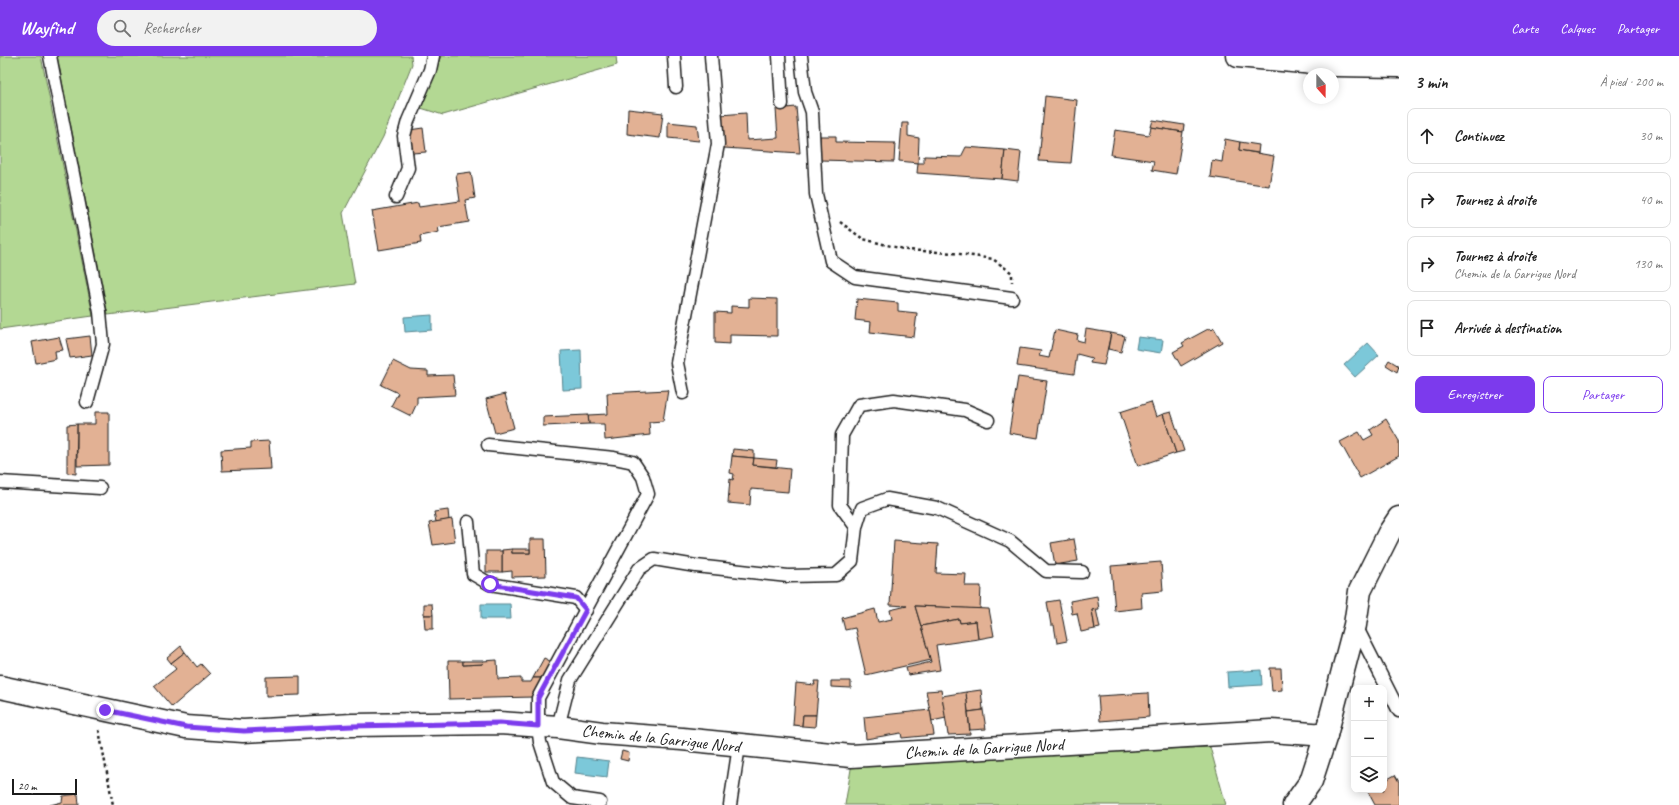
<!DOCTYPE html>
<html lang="fr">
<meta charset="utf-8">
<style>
:root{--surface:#fff;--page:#f2f2f2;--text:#222;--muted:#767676;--line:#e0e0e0;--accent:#7c3aed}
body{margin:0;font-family:Caveat,sans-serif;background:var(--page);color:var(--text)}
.controls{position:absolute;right:12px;bottom:12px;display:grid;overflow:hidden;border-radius:8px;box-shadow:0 2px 10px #0003}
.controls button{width:36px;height:36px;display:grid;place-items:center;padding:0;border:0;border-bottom:1px solid var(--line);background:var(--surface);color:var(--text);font:20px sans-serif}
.compass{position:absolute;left:1303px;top:12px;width:36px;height:36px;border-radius:50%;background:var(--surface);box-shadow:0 2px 10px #0003;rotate:159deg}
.scale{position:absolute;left:12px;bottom:10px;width:65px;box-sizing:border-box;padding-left:4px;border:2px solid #1c1c1c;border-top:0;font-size:11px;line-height:14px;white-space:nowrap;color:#1c1c1c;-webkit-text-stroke:3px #fff;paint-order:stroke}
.stop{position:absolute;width:12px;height:12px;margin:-9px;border:3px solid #7c3aed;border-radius:50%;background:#fff}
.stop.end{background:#7c3aed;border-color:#fff;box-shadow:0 1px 4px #0008}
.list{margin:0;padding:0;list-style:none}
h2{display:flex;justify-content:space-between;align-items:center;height:52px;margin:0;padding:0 16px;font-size:17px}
h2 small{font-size:13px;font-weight:400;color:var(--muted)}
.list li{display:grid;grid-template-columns:26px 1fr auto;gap:12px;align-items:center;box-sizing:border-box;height:56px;margin:0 8px 8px;padding:0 8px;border:1px solid var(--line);border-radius:8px}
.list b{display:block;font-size:15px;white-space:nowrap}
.list p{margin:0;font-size:13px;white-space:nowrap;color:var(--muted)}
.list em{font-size:13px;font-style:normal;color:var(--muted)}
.actions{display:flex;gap:8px;padding:12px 16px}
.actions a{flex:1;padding:9px 0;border:1px solid var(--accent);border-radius:8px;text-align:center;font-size:14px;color:var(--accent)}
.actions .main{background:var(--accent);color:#fff}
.icon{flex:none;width:22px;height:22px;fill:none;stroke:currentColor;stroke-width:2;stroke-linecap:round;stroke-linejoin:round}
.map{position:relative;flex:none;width:1399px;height:749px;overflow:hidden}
header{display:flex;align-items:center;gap:24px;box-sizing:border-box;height:56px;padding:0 20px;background:var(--accent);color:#fff}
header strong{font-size:19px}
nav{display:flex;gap:22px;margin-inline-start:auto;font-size:14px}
.search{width:280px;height:36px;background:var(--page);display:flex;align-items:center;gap:10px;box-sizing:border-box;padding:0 14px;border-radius:22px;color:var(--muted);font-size:15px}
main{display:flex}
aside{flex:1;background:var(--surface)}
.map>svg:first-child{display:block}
</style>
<header>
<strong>Wayfind</strong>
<div class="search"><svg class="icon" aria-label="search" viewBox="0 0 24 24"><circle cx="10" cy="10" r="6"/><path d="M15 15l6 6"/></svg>Rechercher</div>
<nav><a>Carte</a><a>Calques</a><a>Partager</a></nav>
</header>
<main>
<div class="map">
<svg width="1399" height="749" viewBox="0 0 1399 749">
<rect width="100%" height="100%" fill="#fff"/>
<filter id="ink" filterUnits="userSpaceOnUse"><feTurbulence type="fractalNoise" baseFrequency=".025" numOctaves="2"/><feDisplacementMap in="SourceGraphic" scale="8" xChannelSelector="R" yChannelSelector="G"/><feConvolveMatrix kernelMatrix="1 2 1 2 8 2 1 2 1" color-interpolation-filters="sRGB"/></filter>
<g filter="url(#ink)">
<g fill="#b3d893" stroke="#687a58">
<path d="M0,0H41L93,260L0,273Z"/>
<path d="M57,0H411L412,8L383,81L343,157L355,228L108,259Z"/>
<path d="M441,0H616L617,9L443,59L421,52Z"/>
<path d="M1210,691L1226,749H845L852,707Z"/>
</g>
<g fill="#7bc8d9" stroke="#55838d">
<path d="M432,259V274L405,276L404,261Z"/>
<path d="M1138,281L1163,284L1161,297L1136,293Z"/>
<path d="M1368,287L1379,299L1355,321L1344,309Z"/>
<path d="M581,294L582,333L563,334L561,295Z"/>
<path d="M481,548H510L511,563H481Z"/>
<path d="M1261,614L1262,629L1228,631L1227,616Z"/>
<path d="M577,701L609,705L607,721L575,717Z"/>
</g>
<g fill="#e2b194" stroke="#1c1c1c">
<path d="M1045,40L1077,44L1071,107L1039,105Z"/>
<path d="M796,51L800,97L724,92L720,59L746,57L747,84L778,82L776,53Z"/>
<path d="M628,53L663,57L660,82L627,78Z"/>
<path d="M1153,64L1184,69L1183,76L1151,71Z"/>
<path d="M668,66L697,69L699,85L668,82Z"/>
<path d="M902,67H908V80L919,82L918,107L899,105Z"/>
<path d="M1151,71L1183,76L1176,118L1152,114L1154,105L1111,99L1115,74L1149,79Z"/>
<path d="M423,72L426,96L412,97L409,74Z"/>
<path d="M820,80H836V86L895,87L894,106L820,104Z"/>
<path d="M1225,83L1240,86L1239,94L1274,100L1269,130L1210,121L1212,104L1222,106Z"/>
<path d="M1240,86L1259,89L1258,97L1239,94Z"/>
<path d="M966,91L1005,94L1002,123L917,117L918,107H924V100L961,101Z"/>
<path d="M1005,94L1021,96L1018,125L1002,123Z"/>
<path d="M471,116L475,142L465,144L469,166L438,171L439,176L420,180L421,187L379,194L372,155L418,147L419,151L460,145L456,118Z"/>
<path d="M749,242L777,243V280L730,279V288L715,287V256L731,257V250L749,251Z"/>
<path d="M857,243L898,247V255L917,257L914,281L870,276L871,266L855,264Z"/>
<path d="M1210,272L1212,274L1214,272L1222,286L1181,310L1173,296L1184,290L1182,287Z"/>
<path d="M1086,273L1111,277L1104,309L1090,307L1092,302L1077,298L1074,318L1017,310L1020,292L1041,295L1039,300L1049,302L1055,274L1078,279L1077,284L1084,286Z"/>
<path d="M1111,277L1125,280L1121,296L1108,293Z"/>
<path d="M90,280L92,299L70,302L66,283Z"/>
<path d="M59,281L63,294L55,295L56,303L36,307L32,286Z"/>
<path d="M1389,304L1399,310L1397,316L1386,309Z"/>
<path d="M393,305L411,314L428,315V320L453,319L455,339L417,341V347L411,360L391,350L398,337L381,329Z"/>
<path d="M1018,321L1047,325L1038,382L1009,377Z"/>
<path d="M668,334L663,365L649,366L650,379L605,384L604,368H589L588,359L608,358L607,337Z"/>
<path d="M505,338L514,372L495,377L486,343Z"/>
<path d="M1151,346L1156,361L1163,358L1176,397L1138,410L1120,356Z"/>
<path d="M95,356H109V409L77,410V368H95Z"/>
<path d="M1171,356L1184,395L1176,397L1163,358Z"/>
<path d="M588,359L589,368L543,370V361Z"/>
<path d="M1386,363L1399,385V400L1360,422L1340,386L1359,376L1364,384L1373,379L1370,374Z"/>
<path d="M77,368L76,418L67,417V369Z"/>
<path d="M269,385L271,413L222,415L221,394L251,392V386Z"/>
<path d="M733,393L754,395V402L732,400Z"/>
<path d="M732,400L754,402L753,409L790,413L788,436L751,433L750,449L728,447L730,423L733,424L734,418L730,417Z"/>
<path d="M754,402L777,404L776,411L753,409Z"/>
<path d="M448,454L449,464L436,466L434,456Z"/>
<path d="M452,463L455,486L433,489L429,467Z"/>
<path d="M530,483H545L546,520L512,521V515L502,516V494L512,493V497H530Z"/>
<path d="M1074,483L1078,505L1055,509L1051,487Z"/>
<path d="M894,485L938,488L936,517L966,518L965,530H981L980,553L915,550L931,604L866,619L855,572L845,574L842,562L875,553L878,566L892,563L890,554L907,550L890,549Z"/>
<rect x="512" y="493" width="18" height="4"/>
<rect x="486" y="495" width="16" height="21"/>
<path d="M1161,506L1163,535L1141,537L1142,552L1115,555L1111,510Z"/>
<path d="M1097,540L1099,553L1092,554L1095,573L1081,576L1077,557L1072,558L1070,545Z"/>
<path d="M1059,544L1067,585L1057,587L1054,569H1051L1047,546Z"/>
<path d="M424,548H432L433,559H424Z"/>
<path d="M915,550L989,553L994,580L978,583L976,565L960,567L959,563L921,570Z"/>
<path d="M1096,553L1100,572L1095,573L1092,554Z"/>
<path d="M424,559H433V573H425Z"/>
<path d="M959,563L960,567L976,565L978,583L936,589L940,614L908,619L906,612L931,606L921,570Z"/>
<path d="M181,590L185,596L171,607L167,602Z"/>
<path d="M185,596L197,611L201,608L210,618L172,651L154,630L176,613L171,607Z"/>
<path d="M544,602L552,606L543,622H533Z"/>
<path d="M497,604L498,623L521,622V626H531L533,622H543L533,641L449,643L448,605H463V609L482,608L483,605Z"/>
<path d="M463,605H483L482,608L463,609Z"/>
<path d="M1270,612H1281L1282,634L1272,635Z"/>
<path d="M300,620V639L266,640V621Z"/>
<path d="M814,625H819L816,659H803L802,670L793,669L796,627L815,629Z"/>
<path d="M831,625H851V632L831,631Z"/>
<path d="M941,634L946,662L932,665L926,635Z"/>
<path d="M981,634L983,654L968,656L966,636Z"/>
<path d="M966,636L970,678L948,679L942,640Z"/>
<path d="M1148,637L1149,661L1100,665L1098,640Z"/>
<path d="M930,654L934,679L902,682L901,677L866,683L864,661Z"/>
<path d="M983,654L986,673L970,674L968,656Z"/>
<path d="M803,659H816L815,671L802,670Z"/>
<path d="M622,695L629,697L628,705L620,703Z"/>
<path d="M1395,719L1399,726V749H1375L1367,734H1384V725Z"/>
<path d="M78,738L79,749H50L62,746L63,740Z"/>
</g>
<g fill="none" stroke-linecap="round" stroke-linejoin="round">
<g stroke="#1c1c1c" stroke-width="15">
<g id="service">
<path d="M50,0L100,256L103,288L87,346"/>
<path d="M674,0L676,31"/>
<path d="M779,0L782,48"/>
<path d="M801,0L805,36L812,56L816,138L831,205L855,221L1012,242"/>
<path d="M396,141L408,112L404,80L408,65L430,14L433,0"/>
<path d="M683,337L677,307L718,88L711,0"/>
<path d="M488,389L614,402L633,406L643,421L648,438L538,642V670L540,686L553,726L572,742L600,746"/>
<path d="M0,426L100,432"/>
<path d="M468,466L473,518L490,528L576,542L586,554"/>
<path d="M856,471L840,449L842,379L859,349L894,344L965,354L988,364"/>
<path d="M1356,570L1399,655"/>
<path d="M558,671L570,624L639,513L654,503L696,510L788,520L836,519L852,505L856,471L862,452L887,443L937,452L1010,485L1046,515L1082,516"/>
<path d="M730,749L739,690"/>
</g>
</g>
<g stroke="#1c1c1c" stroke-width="25">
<g id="minor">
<path d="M1238,0L1335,9L1399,10"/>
<path d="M0,631L186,671L243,675L352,669L499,667L558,671L602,677L682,683L851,700L1271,675L1326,679"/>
<path d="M1294,749L1311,725L1326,679L1355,569L1360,535L1389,477L1399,462"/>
</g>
</g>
<g stroke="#1c1c1c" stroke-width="2.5" stroke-dasharray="3 3" stroke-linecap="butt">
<path d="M840,166L863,183L907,194L953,197L993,203L1012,217V226"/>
<path d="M99,674L113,749"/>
</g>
<use href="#service" stroke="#fff" stroke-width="12"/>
<use href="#minor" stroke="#fff" stroke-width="22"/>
</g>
</g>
<g fill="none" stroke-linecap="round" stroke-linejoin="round" filter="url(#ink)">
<path stroke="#7c3aed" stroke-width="5" d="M105,654L186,671L244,675L352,670L500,667L538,670V642L586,554L576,542L490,528"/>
</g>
<g text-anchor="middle" stroke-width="3" stroke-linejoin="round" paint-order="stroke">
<g font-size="17" fill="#1c1c1c" stroke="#fff">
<text transform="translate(661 682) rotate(6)" y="6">Chemin de la Garrigue Nord</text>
<text transform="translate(984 692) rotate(-3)" y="6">Chemin de la Garrigue Nord</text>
</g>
</g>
</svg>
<div class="controls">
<button>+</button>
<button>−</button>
<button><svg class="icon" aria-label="layers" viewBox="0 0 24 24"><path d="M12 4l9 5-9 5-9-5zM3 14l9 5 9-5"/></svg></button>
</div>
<svg class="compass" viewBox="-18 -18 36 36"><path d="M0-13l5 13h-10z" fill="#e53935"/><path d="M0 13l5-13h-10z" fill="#767676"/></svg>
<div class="scale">20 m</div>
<div class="stop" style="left:490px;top:528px"></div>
<div class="stop end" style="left:105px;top:654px"></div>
</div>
<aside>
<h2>3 min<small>À pied · 200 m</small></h2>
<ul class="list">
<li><svg class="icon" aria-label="ahead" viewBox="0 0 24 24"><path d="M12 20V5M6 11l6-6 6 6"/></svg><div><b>Continuez</b></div><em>30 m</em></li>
<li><svg class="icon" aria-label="right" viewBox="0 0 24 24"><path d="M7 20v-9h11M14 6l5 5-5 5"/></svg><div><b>Tournez à droite</b></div><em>40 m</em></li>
<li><svg class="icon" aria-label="right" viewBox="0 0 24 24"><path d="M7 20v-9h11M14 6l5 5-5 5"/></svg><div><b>Tournez à droite</b><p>Chemin de la Garrigue Nord</p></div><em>130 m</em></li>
<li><svg class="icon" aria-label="arrive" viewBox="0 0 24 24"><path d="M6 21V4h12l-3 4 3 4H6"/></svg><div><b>Arrivée à destination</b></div></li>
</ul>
<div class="actions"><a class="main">Enregistrer</a><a>Partager</a></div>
</aside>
</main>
